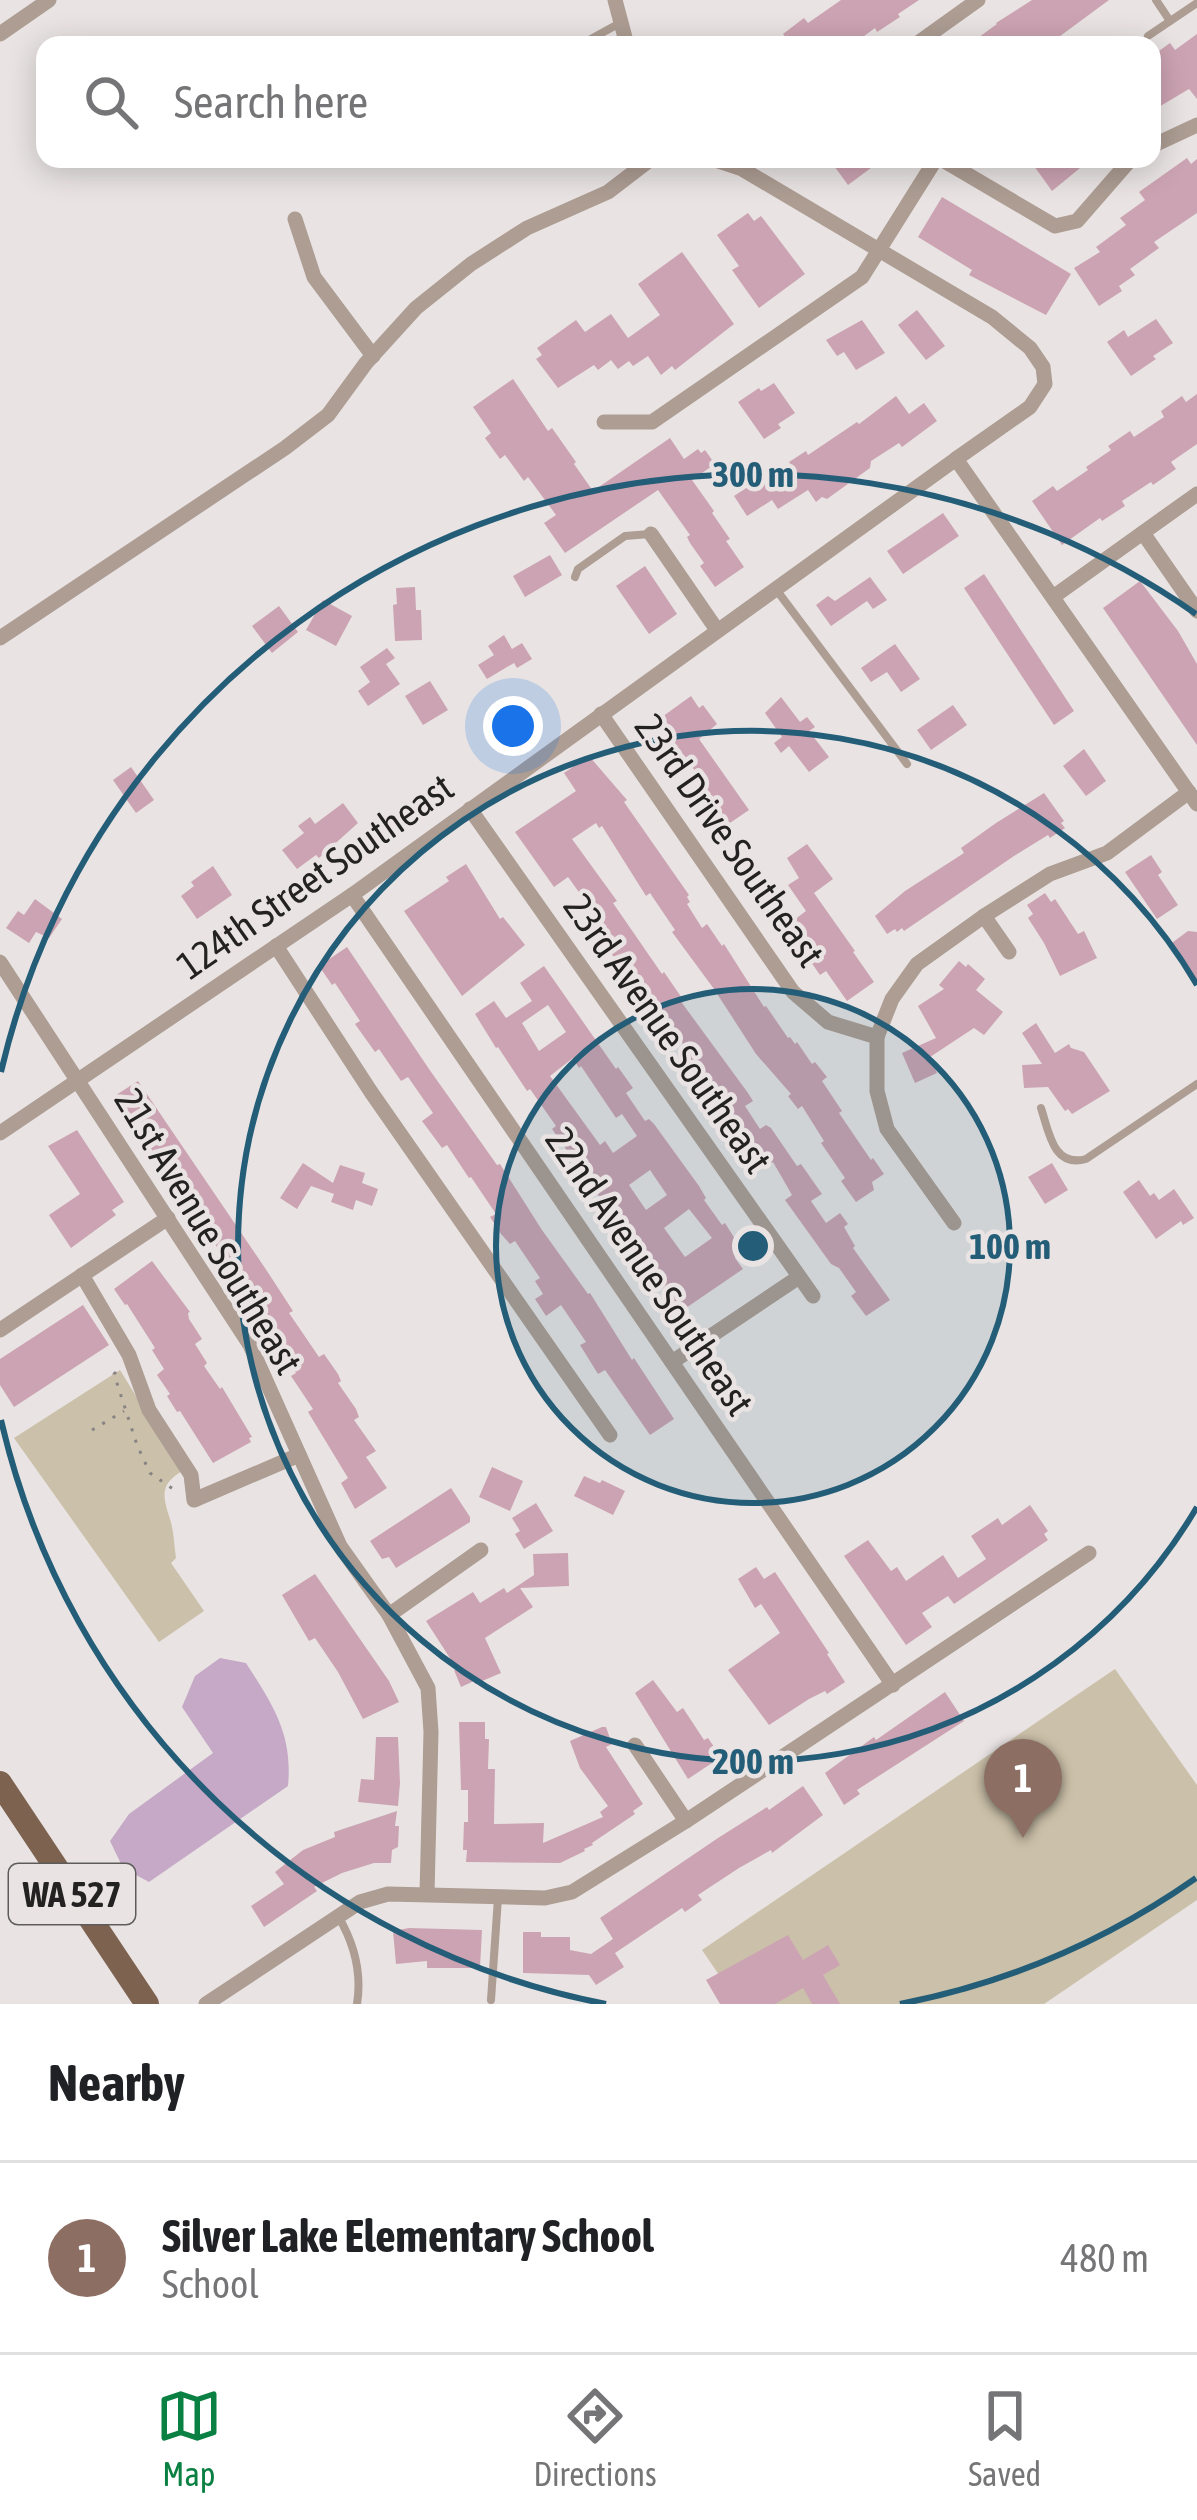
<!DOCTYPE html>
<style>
:root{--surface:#fff;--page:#f2f2f2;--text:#202124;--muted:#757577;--line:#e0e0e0;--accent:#0b8043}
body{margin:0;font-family:"Asap Condensed",sans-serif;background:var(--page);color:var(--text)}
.you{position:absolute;left:513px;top:726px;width:42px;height:42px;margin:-30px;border:9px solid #fff;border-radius:50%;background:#1a73e8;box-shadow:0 0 0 18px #1a73e833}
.badge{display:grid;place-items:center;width:78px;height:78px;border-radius:50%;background:var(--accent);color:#fff;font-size:39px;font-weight:700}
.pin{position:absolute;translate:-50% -99px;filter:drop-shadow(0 3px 6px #0008)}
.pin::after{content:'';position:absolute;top:63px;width:42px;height:36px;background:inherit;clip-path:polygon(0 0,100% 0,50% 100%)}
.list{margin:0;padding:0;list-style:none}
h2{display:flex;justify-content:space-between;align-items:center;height:156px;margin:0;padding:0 48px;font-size:51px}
h2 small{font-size:39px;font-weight:400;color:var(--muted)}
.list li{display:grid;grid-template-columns:78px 1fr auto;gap:36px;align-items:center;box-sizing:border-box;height:192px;padding:0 48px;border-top:3px solid var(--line)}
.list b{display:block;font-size:45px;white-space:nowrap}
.list p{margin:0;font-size:39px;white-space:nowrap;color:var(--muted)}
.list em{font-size:39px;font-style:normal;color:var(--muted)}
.icon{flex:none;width:66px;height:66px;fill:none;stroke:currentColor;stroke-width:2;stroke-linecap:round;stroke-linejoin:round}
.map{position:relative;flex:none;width:1197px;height:2004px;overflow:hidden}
.search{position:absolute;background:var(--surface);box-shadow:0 6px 30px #0003;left:36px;right:36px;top:36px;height:132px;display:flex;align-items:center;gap:30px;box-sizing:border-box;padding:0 42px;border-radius:24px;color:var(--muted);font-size:45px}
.sheet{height:348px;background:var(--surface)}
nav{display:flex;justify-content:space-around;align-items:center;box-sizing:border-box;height:168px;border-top:3px solid var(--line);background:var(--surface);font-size:33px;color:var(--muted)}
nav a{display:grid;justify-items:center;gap:6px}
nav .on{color:var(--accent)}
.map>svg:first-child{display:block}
</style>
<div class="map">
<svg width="1197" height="2004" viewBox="0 0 1197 2004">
<rect width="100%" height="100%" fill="#e9e4e3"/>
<g fill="#cbc0a9">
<path d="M120,1370L182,1471C161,1484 162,1494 169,1516C174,1529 174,1545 176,1558L171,1563L204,1611L159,1642L14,1438Z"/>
<path d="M1115,1669L1197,1785V1900L1044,2004H739L702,1950Z"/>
</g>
<path fill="#c5a9c7" d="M220,1658L246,1663C273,1705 293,1734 288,1786L149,1882L123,1868L110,1841L129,1814L213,1753L182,1707L195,1676Z"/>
<g fill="#cca3b2" fill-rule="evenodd">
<path d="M841,0H919L898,14L900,17L877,32L875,28L852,45H791L783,34L804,18L808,23Z"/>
<path d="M1032,0H1109L1048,45H968L997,24L996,23Z"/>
<path d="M1197,34V99L1189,89L1152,111V56L1170,43L1175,50Z"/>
<path d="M1187,158L1191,164L1197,159V213L1154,242L1159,248L1130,269L1135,275L1119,286L1122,291L1099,306L1074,268L1100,252L1096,247L1126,225L1120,218L1145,200L1139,192Z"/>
<path d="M829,159H883L848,185Z"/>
<path d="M1029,159H1091L1052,191Z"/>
<path d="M942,197L1071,274L1046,315L969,275L972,270L918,237Z"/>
<path d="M748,213L754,221L761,216L805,274L759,308L732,270L739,266L717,235Z"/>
<path d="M682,252L734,324L675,370L672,366L661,375L648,356L633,366L629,361L618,369L611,360L598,370L594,365L558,388L536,359L542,355L537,348L576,320L585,332L611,314L628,338L660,315L638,284Z"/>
<path d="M917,310L945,346L926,360L898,325Z"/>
<path d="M1156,319L1173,343L1153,356L1156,359L1131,376L1107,342L1124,330L1128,337Z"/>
<path d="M862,320L885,353L856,370L844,352L837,356L826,340Z"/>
<path d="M513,379L548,431L552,428L576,462L574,464L593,491L670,438L684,459L698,449L701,453L705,450L715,464L692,480L714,511L712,513L730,539L726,541L744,567L715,587L700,566L704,563L690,543L687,537L690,535L658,490L565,553L544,523L556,515L528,477L524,481L505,455L500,459L485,438L491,433L473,407Z"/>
<path d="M774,383L795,413L778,424L781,428L764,439L738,402L759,388L761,391Z"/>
<path d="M1197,394V444L1171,462L1176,469L1153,485L1151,482L1122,501L1125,506L1102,521L1100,518L1062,545L1032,501L1053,486L1057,491L1088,470L1086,467L1111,450L1108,446L1130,431L1134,437L1164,417L1161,411L1182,396L1186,402Z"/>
<path d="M896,396L909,414L924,403L937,421L902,447L899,443L871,461L870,468L827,499L822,497L816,502L808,490L778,509L772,500L747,516L734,496L763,477L770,488L796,472L789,462L806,451L808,455L857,422L859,424Z"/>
<path d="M943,513L959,536L903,574L887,551Z"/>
<path d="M550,555L562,575L525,597L513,576Z"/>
<path d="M645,566L677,614L649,634L616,586Z"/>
<path d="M984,574L1074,711L1054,725L964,588Z"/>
<path d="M870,577L887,600L873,609L867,601L831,626L816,605L828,596L835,601Z"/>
<path d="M1140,581L1178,631L1197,664V745L1103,608Z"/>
<path d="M415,587L416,610H421L422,640L395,641L393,605L397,604L396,588Z"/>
<path d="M323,600L352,616L336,646L306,630Z"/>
<path d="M279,606L298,632L272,653L252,626Z"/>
<path d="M504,635L512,649L522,643L532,659L517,668L514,663L487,679L478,665L494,655L488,646Z"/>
<path d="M895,644L920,679L901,692L887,672L871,682L861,668Z"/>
<path d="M387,648L395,658L386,664L400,684L368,706L358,691L370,682L360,667Z"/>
<path d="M430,681L448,710L423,725L405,696Z"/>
<path d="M691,696L699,708L703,705L717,724L699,739L749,810L727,825L691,774L695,771L667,732L671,729L662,717Z"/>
<path d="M781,697L800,722L807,717L815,727L809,731L829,757L809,772L789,746L781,753L774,743L782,737L765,713Z"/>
<path d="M953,705L967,725L931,750L917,730Z"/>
<path d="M1084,749L1106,781L1086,796L1063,766Z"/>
<path d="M589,756L627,800L624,802L689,895L687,897L690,902L687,904L702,928L707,924L722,946L724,944L764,1007L766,1006L788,1038L790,1037L795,1044L797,1042L812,1064L815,1062L827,1077L822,1081L842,1111L839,1113L871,1160L873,1158L884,1174L872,1182L874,1190L856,1202L841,1181L845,1178L821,1143L824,1141L802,1106L798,1109L788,1096L791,1094L756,1054L714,989L672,932L675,930L650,893L646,896L602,826L599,828L596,823L572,839L617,901L613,903L662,974L664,972L684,1001L682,1003L748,1093L753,1101L745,1106L760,1129L766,1125L771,1128L797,1166L801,1164L822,1194L811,1201L826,1223L840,1213L848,1224L844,1227L855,1246L853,1248L890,1300L866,1316L851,1296L856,1292L839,1268L831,1264L785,1200L792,1195L773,1162L764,1168L696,1070L694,1071L680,1050L685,1047L663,1016L660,1018L627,970L624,972L579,906L586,902L568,877L554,887L515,832L576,791L564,773Z"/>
<path d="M131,767L154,800L136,813L113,780Z"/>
<path d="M1044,793L1064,821L1061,823L1065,828L1050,838L1048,835L1014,856L904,931L902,928L897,932L895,929L887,934L875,916L905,891L964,853L961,848L996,823Z"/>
<path d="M343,803L358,823L319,858L316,855L297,869L282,850L304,833L298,826L310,817L315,824Z"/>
<path d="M807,844L833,879L814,893L855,951L853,952L874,982L847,1001L826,971L820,975L786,926L806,911L788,885L799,878L787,858Z"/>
<path d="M1151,855L1162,872L1158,875L1178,905L1157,919L1125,872Z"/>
<path d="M466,864L500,919L503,917L525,945L462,996L404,911L449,881L446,877Z"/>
<path d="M213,866L232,895L197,919L181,896L194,886L191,882Z"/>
<path d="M1045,893L1051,902L1055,899L1078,934L1084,931L1097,958L1060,976L1044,943L1028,918L1033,914L1027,905Z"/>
<path d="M35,899L62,919L49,938L36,932L29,943L6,928L18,911L24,915Z"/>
<path d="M1188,931L1197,932V983L1169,945Z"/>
<path d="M347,947L429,1069L497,1165L500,1164L542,1230L588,1294L590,1293L632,1360L634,1358L674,1419L650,1435L605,1370L598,1374L580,1345L586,1342L561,1305L546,1316L535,1299L543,1294L535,1281L540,1278L515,1241L510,1244L501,1234L490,1217L496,1214L471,1177L469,1178L447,1145L442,1148L422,1121L433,1113L408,1077L401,1081L379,1049L375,1052L355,1024L360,1021L335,983L332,985L319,966Z"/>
<path d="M959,961L966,967L968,964L985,979L976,990L1003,1012L984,1035L974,1028L930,1057L937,1073L915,1083L902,1053L936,1038L918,1006L944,989L939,985Z"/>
<path d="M544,966L616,1069L618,1067L633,1088L626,1093L645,1121L649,1119L654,1124L699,1186L706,1198L704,1200L722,1225L725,1223L742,1250L735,1258L743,1269L680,1312L552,1129L556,1126L530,1089L527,1091L498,1047L496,1048L475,1014L494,1001L506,1018L532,1001L520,983ZM548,1005L566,1032L539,1051L522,1023ZM573,1058L579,1068L581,1066L616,1118L622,1114L637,1136L613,1153L605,1141L600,1145L550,1076ZM650,1170L667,1195L646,1210L629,1185ZM689,1209L712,1238L685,1257L664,1228Z"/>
<path d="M1036,1023L1055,1053L1069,1044L1071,1048L1084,1052L1110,1091L1072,1114L1068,1109L1065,1111L1048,1087L1024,1088L1022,1065L1042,1064L1022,1033Z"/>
<path d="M138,1081L267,1271L293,1311L289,1313L319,1357L324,1354L338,1374L341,1381L338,1383L356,1409L359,1417L354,1420L376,1451L366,1457L387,1488L355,1509L341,1483L348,1478L308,1412L313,1409L291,1376L296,1373L279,1345L284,1342L207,1233L204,1225L208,1222L188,1193L183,1196L154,1155L151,1148L156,1144L136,1114L131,1117L116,1095Z"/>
<path d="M77,1130L124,1202L112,1210L116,1215L71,1248L49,1215L80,1194L48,1146Z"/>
<path d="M303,1163L333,1183L340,1165L365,1173L362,1183L378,1189L372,1206L356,1200L353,1210L331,1202L334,1194L311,1186L297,1209L280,1198Z"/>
<path d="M1052,1163L1068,1190L1045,1204L1028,1177Z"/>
<path d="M1139,1180L1150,1196L1154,1193L1159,1200L1174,1189L1194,1218L1183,1225L1181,1221L1156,1239L1123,1192Z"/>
<path d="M152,1261L190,1312L188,1313L189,1319L202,1339L195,1344L207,1363L204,1366L220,1389L222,1387L252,1437L249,1438L251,1442L213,1463L180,1411L177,1412L167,1396L170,1394L157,1375L164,1369L152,1350L155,1348L127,1304L125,1305L114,1289Z"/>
<path d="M83,1305L109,1345L14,1407L0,1385V1359Z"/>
<path d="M492,1467L523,1481L510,1511L479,1497Z"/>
<path d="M584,1476L600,1483L602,1480L625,1491L613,1515L574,1496Z"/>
<path d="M451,1488L470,1517V1522L396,1568L389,1557L382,1559L370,1541Z"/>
<path d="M536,1503L553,1531L524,1549L515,1534L520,1531L512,1518Z"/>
<path d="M1030,1505L1048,1531L1044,1534L1048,1540L954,1604L948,1596L922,1613L932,1627L906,1645L844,1556L868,1540L891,1571L897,1567L906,1581L943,1555L958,1578L986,1559L971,1536L998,1518L1002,1525Z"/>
<path d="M568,1553L569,1586L520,1588L533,1607L485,1638L501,1673L475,1684L474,1681L461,1687L454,1670L457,1669L426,1621L473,1592L480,1603L504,1588L507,1593L534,1575L533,1554Z"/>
<path d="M756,1567L764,1579L775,1572L829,1653L827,1654L845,1682L827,1694L825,1691L809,1699L769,1725L728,1670L780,1633L761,1604L755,1608L738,1579Z"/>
<path d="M315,1574L389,1681L399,1702L363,1719L338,1672L315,1638L309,1641L282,1595Z"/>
<path d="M653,1680L677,1712L683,1708L704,1740L708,1738L721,1757L688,1779L635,1693Z"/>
<path d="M945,1692L964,1721L857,1790L860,1794L844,1805L825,1773L874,1737L876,1740Z"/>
<path d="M459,1722H485V1739H489L488,1769H495L494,1824L544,1823L543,1843L603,1817L600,1812L608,1806L580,1768L570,1741L602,1727H606L612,1744L606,1747L643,1804L633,1811L635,1814L592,1843L593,1845L584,1849L585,1851L560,1863L466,1862L467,1850H463L464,1822H468V1790H461Z"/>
<path d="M376,1737H398L400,1783L398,1806L358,1802L361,1779L374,1780Z"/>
<path d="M803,1786L823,1815L772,1853L771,1850L739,1868L698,1895L702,1900L685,1912L682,1908L615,1953L624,1967L596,1985L589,1975L523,1973V1932H541V1937H570V1950L591,1954L613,1939L600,1918L718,1838L767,1807L769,1810Z"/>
<path d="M397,1811L395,1826H399L398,1847L392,1850L391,1863H374L342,1873L314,1887L317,1891L264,1927L251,1906L284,1884L275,1872L303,1850L335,1837L334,1832Z"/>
<path d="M409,1928L482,1930L480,1968H427V1961L396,1964L393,1931Z"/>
<path d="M788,1935L803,1960L828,1945L840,1965L823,1975L840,2004H812L803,1988L775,2004H720L706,1980Z"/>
</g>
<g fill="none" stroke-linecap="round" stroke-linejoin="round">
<g stroke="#888484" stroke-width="3" stroke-dasharray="3 9" stroke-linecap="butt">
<path d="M116,1372L114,1374L137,1445L150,1473L176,1491"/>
<path d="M92,1430L124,1411"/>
</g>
<g stroke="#ad9d93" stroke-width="8">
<path d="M1156,0L1170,21"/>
<path d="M1148,36L1197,3"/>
<path d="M580,45L620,23"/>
<path d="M575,577L578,569L625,536L650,534"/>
<path d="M775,588L907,764"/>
<path d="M1041,1108C1049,1132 1053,1168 1086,1159L1197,1084"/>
<path d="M338,1916C354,1943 362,1973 357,2004"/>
<path d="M491,2000L498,1898"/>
</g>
<g stroke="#ad9d93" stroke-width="15">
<path d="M615,0L627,45"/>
<path d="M0,34L49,0"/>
<path d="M915,45L978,0"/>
<path d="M1152,146L1197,125"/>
<path d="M712,159L742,169L992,317L1030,348L1043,367L1045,384L1030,407L956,459L1197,804"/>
<path d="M941,159L1055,226L1077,221L1131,159"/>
<path d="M295,219L314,277L373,356"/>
<path d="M604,422H652L862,277L936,159"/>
<path d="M1143,533L1197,611"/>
<path d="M651,534L717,630"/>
<path d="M1053,597L1197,494"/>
<path d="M0,638L285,448L328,415L366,363L416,308L471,264L527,228L608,192L651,159"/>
<path d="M601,714L793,992L828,1022L877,1037V1091L887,1129L954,1223"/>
<path d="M470,809L813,1296"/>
<path d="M352,895L893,1685"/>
<path d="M984,916L1009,952"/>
<path d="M276,946L371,1092L610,1435"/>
<path d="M0,962L250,1345L340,1546L389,1615L428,1688L431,1732L427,1894"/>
<path d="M877,1037L892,999L917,964L984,916L1050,874L1107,853L1189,792"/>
<path d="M0,1133L352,895L956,459"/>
<path d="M82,1275L129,1355L149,1410L191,1475L194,1500L299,1455"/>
<path d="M0,1330L168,1218"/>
<path d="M672,1362L799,1277"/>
<path d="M389,1615L481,1550"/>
<path d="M635,1745L686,1821"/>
<path d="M206,2004L360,1902L388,1894L545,1898L572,1892L686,1821L1089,1553"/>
</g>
<path stroke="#7c624f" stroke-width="24" d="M0,1783L147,2004"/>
</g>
<circle cx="753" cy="1246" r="257" fill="#245d77" fill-opacity=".12"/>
<g fill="none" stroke="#245d77" stroke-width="6">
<circle cx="753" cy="1246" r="257"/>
<path d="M1197 1507A515 515 0 1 1 1197 985"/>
<path d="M1196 1878A772 772 0 0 1 900 2004M606 2004A772 772 0 0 1 1 1420M1 1072A772 772 0 0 1 1196 614"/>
</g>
<g text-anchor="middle" stroke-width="9" stroke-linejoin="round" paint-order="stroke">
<rect fill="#e9e4e3" stroke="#5e5c5b" stroke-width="3" x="9" y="1864" width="126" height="60" rx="9"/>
<g font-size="36" font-weight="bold" fill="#232121">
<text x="72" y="1907">WA 527</text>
</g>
<g font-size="39" fill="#232121" stroke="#e9e4e3">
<text transform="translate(730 840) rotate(55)" y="14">23rd Drive Southeast</text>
<text transform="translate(315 876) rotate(-35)" y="14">124th Street Southeast</text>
<text transform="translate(668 1033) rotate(55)" y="14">23rd Avenue Southeast</text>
<text transform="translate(209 1231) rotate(59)" y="14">21st Avenue Southeast</text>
<text transform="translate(650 1271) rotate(56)" y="14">22nd Avenue Southeast</text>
</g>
</g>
<circle cx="753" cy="1246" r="18" fill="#245d77" stroke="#e9e4e3" stroke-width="6"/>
<g font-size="36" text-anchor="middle" font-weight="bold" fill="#245d77" stroke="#e9e4e3" stroke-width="9" stroke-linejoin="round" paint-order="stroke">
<text x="753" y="487">300 m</text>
<text x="1010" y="1259">100 m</text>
<text x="753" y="1774">200 m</text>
</g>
</svg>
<div class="you"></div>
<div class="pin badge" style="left:1023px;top:1838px;background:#8d6e63">1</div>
<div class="search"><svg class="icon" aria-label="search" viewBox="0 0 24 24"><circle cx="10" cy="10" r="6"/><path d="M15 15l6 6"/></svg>Search here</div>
</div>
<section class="sheet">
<h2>Nearby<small></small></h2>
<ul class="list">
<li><span class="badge" style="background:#8d6e63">1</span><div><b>Silver Lake Elementary School</b><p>School</p></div><em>480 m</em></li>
</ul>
</section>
<nav>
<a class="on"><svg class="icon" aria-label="map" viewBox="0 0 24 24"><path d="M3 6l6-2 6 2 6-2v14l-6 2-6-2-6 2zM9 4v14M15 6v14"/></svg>Map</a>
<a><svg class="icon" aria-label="directions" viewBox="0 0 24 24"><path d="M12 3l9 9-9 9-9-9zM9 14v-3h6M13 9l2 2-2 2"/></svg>Directions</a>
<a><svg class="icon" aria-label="saved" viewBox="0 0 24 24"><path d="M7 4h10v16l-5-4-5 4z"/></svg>Saved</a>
</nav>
